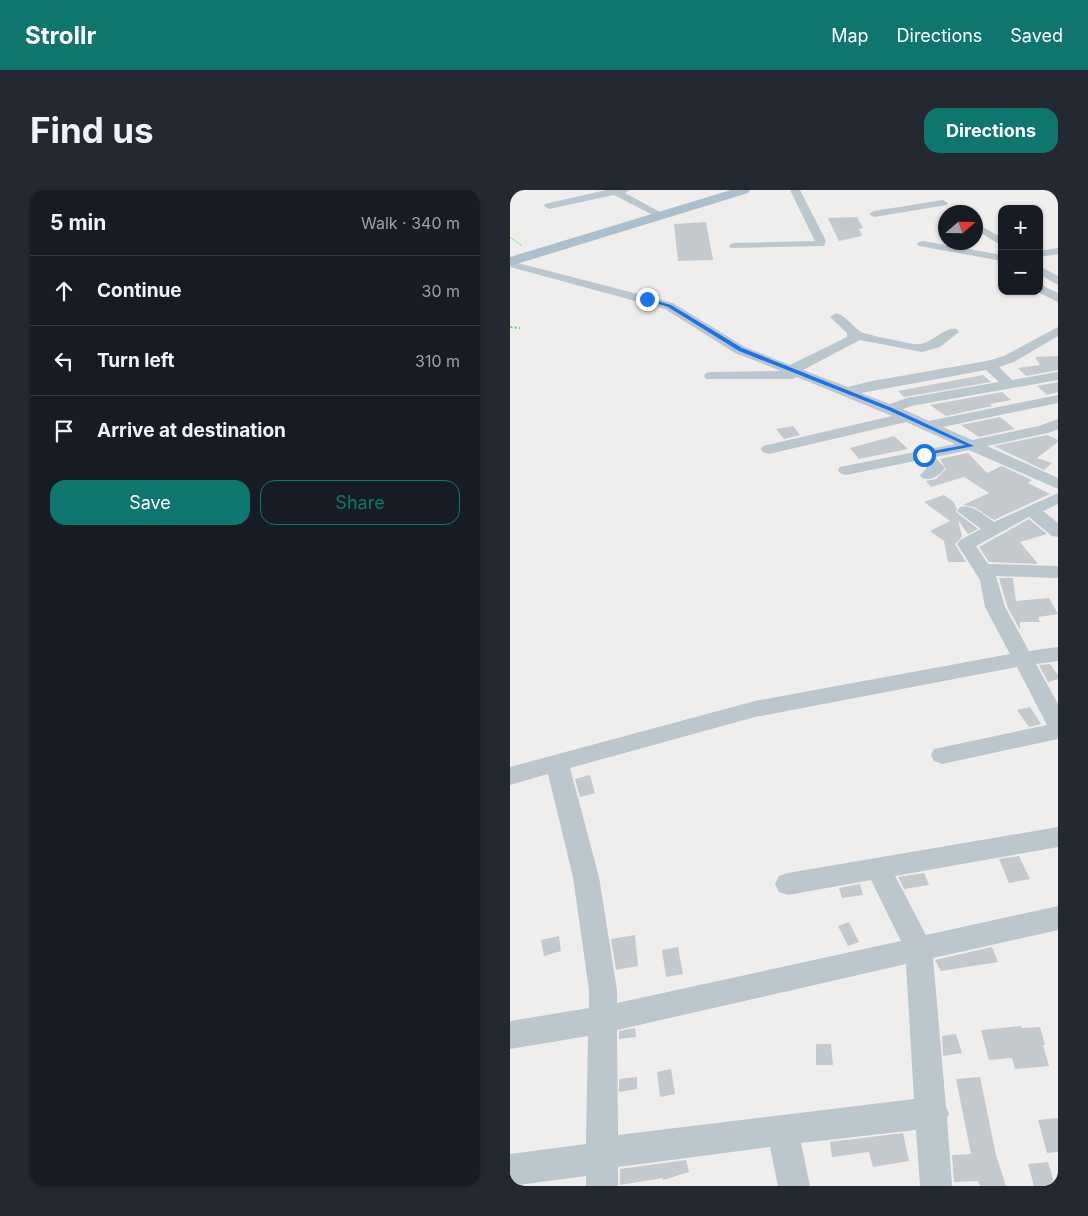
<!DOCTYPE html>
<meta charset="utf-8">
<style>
:root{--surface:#171b24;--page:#242831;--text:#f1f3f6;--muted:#9ea1a6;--line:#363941;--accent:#0f766e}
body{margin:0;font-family:Inter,sans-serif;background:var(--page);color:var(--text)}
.controls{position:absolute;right:15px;top:15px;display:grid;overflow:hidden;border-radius:10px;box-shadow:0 1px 4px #0004}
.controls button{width:45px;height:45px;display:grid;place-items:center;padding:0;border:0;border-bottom:1px solid var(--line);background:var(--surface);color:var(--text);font:25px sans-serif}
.compass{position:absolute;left:428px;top:15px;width:45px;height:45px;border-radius:50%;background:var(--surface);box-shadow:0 1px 4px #0004;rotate:70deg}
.stop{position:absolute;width:15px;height:15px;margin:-11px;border:4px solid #1a73e8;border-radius:50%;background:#fff}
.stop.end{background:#1a73e8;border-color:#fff;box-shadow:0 1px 5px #0008}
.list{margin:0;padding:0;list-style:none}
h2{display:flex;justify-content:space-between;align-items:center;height:65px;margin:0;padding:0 20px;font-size:21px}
h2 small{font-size:16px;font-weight:400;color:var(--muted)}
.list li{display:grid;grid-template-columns:32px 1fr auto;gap:15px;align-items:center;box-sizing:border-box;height:70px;padding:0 20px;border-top:1px solid var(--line)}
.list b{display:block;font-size:19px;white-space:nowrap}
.list em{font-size:16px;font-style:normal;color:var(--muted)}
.actions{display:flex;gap:10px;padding:15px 20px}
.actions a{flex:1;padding:11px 0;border:1px solid var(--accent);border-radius:15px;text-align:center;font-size:18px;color:var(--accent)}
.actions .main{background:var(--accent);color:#fff}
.icon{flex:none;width:28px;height:28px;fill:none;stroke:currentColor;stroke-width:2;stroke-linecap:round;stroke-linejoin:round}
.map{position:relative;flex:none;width:548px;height:996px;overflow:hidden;border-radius:15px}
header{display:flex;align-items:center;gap:30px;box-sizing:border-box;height:70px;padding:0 25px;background:var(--accent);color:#fff}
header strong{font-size:24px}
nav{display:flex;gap:28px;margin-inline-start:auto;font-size:18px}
.intro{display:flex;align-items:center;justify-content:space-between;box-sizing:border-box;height:120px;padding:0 30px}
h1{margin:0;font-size:35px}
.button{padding:12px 22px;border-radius:15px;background:var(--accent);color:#fff;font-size:18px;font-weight:700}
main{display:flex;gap:30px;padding:0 30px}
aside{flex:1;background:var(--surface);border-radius:15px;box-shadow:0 1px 4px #0004}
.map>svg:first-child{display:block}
</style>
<header>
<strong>Strollr</strong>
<nav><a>Map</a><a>Directions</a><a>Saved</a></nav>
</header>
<div class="intro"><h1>Find us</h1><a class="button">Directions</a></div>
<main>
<aside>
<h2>5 min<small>Walk · 340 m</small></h2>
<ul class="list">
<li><svg class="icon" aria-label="ahead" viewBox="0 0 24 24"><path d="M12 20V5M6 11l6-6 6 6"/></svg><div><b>Continue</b></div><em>30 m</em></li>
<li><svg class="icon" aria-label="left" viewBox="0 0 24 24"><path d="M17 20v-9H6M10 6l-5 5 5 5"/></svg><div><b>Turn left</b></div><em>310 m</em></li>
<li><svg class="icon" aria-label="arrive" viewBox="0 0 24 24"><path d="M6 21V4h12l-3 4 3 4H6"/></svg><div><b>Arrive at destination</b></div></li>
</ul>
<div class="actions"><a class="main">Save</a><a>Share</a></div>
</aside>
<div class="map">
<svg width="548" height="996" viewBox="0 0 548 996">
<rect width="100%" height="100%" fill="#f0eded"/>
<g fill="#c4c9cd">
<path d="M347,27L353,38L349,39L352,46L329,51L318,28Z"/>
<path d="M196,32L203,70L168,71L164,34Z"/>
<path d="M548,166V180L516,186L508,178L530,175L525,167Z"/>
<path d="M473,185L481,192L394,207L388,201Z"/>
<path d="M548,192V202L537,205L527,196Z"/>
<path d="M492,202L501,210L480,214L482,216L436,226L420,215Z"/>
<path d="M490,227L505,239L469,247L451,235Z"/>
<path d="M283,236L290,245L274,249L266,239Z"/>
<path d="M537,245L548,250V252L527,268L542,273L534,280L484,256Z"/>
<path d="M384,246L398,259L349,269L340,258Z"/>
<path d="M458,263L477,283L492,276L522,290L518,293L540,304L484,330L464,317L453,315L479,303L454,287L421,297L416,291L426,289L436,279L430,269Z"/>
<path d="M434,305L444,312L446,318L447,317L446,322L468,339L458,344L448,330L452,347L445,354L456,372H438L434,351L420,341L440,331L414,312Z"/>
<path d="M519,329L537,344L510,352L528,374L479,372L469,357Z"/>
<path d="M489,388H503L506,411L539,408L548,424L528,427L530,432H510V440L497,416Z"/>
<path d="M540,474L548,485V489L538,492L529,475Z"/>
<path d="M520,517L531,534L519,537L507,520Z"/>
<path d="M80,585L85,603L70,607L65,589Z"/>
<path d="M509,666L520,689L499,693L489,669Z"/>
<path d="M414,683L419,695L394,699L388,687Z"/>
<path d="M350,694L353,705L332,708L329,698Z"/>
<path d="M339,732L349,752L338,756L328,736Z"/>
<path d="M125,745L128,776L106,780L101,749Z"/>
<path d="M49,746L51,761L34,766L31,750Z"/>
<path d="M168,757L173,784L156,787L152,760Z"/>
<path d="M482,757L488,772L431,781L425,770Z"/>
<path d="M511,836L512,838L530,837L535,855H533L539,876L505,879L502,868L479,870L471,840Z"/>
<path d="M125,838L126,847L109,849V841Z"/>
<path d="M446,844L452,863L433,866L432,846Z"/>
<path d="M306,854H321L323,875H306Z"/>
<path d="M161,879L165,904L150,907L147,882Z"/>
<path d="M127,887V899L109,902V889Z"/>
<path d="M470,887L486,965L496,996H470L468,991L444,992L442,965L461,964L446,889Z"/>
<path d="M548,928V962L537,963L528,930Z"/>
<path d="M393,943L399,971L363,977L359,962L322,967L320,952Z"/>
<path d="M176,970L179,982L153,990V988L110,995V979Z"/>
<path d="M538,972L545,996H524L518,974Z"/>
</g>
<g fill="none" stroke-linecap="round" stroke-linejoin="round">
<path stroke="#71ce99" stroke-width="1" stroke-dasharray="2 1" stroke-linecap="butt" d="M0,47L12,56"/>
<path stroke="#71ce99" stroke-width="2" stroke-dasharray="2.5 2" stroke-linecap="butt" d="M0,137L10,138"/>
<g fill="#bbc6cd" fill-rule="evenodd">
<path d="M96,0H120L115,3L150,22L145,25L141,24L104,5L39,19L34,16L35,14Z"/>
<path d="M280,0H290L316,51L314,56L221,58L219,56L221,54L225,53L305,51Z"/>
<path d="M433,10L438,13L437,15L364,27L359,24L364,21Z"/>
<path d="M466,33L492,48V56L466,40Z"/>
<path d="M413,51L492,65V71L409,56L407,54L409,52Z"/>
<path d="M548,58V64L529,67V61Z"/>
<path d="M0,71L163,113L235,157L280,175L337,147V143L320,127L326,123C337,126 342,136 351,142C353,144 398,153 404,154C423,156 432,136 447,139L449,142L430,157L412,162L350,150L293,180L338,197L362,191L477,171L494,166L548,137V146L504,172L489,177L502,190L548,182V190L401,216L393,219L419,231L548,205V213L433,237L462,250L529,236L548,229V239L538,243L477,256L548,288V299L459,260L425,267L435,278C429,286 422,291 412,288L410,285L417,278L410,270L336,285L330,283L328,280L330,277L445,254L396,232L259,264L253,262L251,259L253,256L382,226L287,187L282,189H196L194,186L196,183L201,182L271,181L225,163L155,119L0,77ZM476,180L489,192L397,208L380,214L351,203Z"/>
<path d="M529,76L548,86V95L529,84Z"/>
<path d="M529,94L548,103V112L526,101H529Z"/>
<path d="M548,303V314L533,321L548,333V347L542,346L519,327L466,356L478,374L548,376V388L486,386L495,417L519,461L548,457V471L526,474L548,514V549L432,574L424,571L421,565L424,559L537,535L507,477L245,527L60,578L89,687L107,800V813L391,751L361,690L278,705L269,702L265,694L269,686L278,683L548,637V657L385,686L416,745L548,716V740L423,768L436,917L439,924L437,928L442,996H410L406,940L291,953L300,996H268L260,957L108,977V996H76V986L0,996V964L76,954L78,846L0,859V831L79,818V800L63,687L38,584L0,595V577L245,511L500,464L475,417L470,390L447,354L450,350L471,339L447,321L450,317C463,314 473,325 484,332ZM396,774L404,909L108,945L107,840Z"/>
</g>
<path fill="#acbfcd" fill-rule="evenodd" d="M221,0H240L238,3L0,76V67Z"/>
</g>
<path fill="#1a73e8" d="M137,108L161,115L232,158L382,218L464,256L412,266V263L455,255L378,220L229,161L158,117L136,110Z"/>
</svg>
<div class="controls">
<button>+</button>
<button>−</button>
</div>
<svg class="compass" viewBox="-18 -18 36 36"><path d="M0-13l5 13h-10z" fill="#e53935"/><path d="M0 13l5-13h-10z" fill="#9ea1a6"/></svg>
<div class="stop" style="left:414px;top:265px"></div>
<div class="stop end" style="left:137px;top:109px"></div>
</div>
</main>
